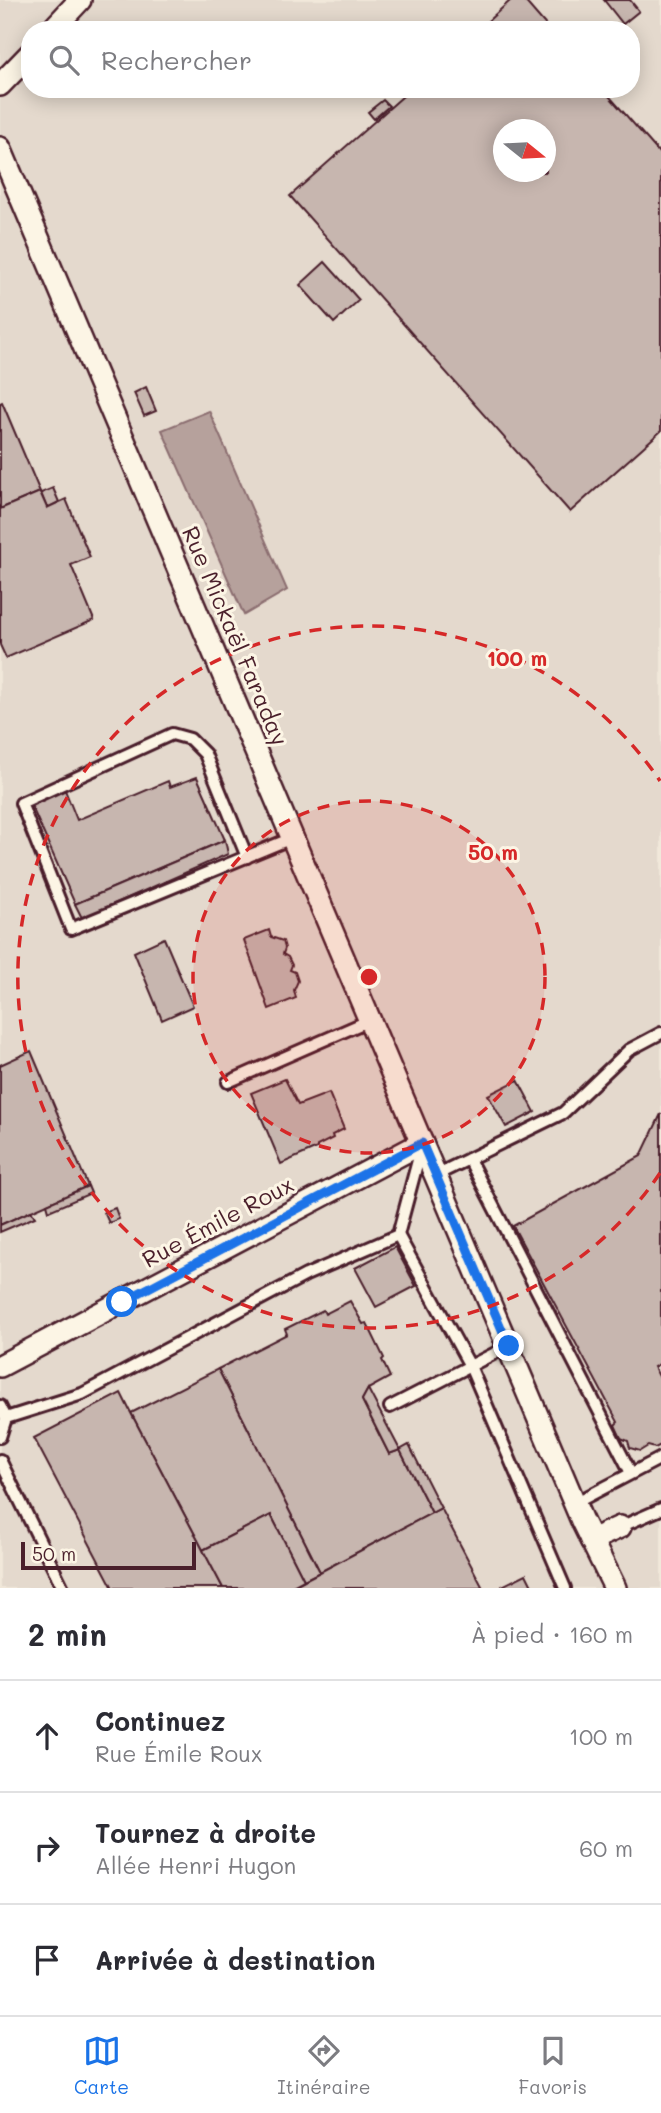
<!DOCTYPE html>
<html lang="fr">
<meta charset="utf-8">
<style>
:root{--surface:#fff;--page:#f2f2f3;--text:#2b2b33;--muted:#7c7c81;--line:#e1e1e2;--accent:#1a73e8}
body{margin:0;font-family:Mali,sans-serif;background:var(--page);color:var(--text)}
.compass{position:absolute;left:493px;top:119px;width:63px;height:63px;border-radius:50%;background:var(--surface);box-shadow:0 4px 18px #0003;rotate:108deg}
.scale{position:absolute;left:21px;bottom:18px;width:175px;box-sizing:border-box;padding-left:7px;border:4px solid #4a1f2b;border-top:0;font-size:19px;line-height:24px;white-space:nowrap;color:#4a1f2b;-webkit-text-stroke:5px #fcf5e5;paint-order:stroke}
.stop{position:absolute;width:21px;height:21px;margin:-16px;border:5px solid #1a73e8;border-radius:50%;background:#fff}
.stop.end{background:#1a73e8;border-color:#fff;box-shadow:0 2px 7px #0008}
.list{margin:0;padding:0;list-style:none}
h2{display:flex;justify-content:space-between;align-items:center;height:91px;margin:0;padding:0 28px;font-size:30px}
h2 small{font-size:23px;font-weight:400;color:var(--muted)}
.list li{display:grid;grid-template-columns:46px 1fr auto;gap:21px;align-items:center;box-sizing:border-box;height:112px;padding:0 28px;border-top:2px solid var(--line)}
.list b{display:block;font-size:26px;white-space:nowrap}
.list p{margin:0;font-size:23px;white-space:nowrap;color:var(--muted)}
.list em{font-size:23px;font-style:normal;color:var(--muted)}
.icon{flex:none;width:38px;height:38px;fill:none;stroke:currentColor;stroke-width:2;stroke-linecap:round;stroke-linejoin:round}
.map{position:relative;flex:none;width:661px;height:1588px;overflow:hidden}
.search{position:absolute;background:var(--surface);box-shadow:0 4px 18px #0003;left:21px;right:21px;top:21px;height:77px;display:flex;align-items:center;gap:18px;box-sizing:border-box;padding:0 24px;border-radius:28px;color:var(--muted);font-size:26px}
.sheet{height:427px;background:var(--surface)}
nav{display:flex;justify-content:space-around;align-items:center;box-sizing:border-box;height:98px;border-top:2px solid var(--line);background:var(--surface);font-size:19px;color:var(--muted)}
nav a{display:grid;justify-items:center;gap:4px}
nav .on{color:var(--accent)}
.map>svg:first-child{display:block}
</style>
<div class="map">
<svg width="661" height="1588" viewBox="0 0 661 1588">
<rect width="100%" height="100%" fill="#f1e8da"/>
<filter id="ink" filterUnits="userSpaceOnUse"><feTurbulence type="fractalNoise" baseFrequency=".0143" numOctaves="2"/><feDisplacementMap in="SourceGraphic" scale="14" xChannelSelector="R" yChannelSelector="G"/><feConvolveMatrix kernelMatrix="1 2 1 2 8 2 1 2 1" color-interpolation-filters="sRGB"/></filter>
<g filter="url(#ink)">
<path fill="#e4d9cd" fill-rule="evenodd" d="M0,0H661V1588H0ZM30,30H631V89H30ZM504,130H546V172H504Z"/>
<path fill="#b6a19c" stroke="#8b6d6f" stroke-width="2" d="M209,411L287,590L244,615L162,430Z"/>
<g fill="#c7b6af" stroke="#4a1f2b" stroke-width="2" fill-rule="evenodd">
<path d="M511,0H524L550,30H478Z"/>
<path d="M604,0H630L639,11L623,24Z"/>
<path d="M411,89H603L661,155V431L570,512L290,196ZM504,130H546V172H504Z"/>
<path d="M383,100L389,106L374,119L368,112Z"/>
<path d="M325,262L359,300L334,323L300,285Z"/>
<path d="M146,387L156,411L144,416L134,393Z"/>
<path d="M2,402L40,492L0,509V403Z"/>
<path d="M53,488L59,502L47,508L41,493Z"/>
<path d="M40,492L47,508L66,499L90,557L71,565L94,620L6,658L0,645V509Z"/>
<path d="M197,777L225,840L75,904L31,805L65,790L77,820L168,781L170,787Z"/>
<path d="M225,840L228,854L82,918L75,904Z"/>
<path d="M269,930L271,937L283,941L285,948L283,954L288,957L292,965L290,970L295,972L298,981L294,990L296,998L269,1009L244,940Z"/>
<path d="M164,938L193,1006L162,1020L134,952Z"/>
<path d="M31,1051L88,1186L0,1225V1065Z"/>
<path d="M285,1079L298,1105L329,1093L344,1129L332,1135L333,1138L317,1146V1148L281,1164L251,1093Z"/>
<path d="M518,1080L535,1112L506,1127L488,1095Z"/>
<path d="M661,1114V1363L654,1367L661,1380V1445L655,1448L648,1446L640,1451L630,1448L628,1441L621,1438L615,1425L618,1422L513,1226L641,1156Z"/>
<path d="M88,1186L91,1193L49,1211L47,1204Z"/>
<path d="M115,1208L119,1219L109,1223L104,1212Z"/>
<path d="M31,1211L35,1217L0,1232V1225Z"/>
<path d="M395,1247L416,1286L376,1307L355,1268Z"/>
<path d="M350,1301L363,1324L367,1323L384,1358L382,1360L390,1377L368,1389L362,1400L389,1454L400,1450L432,1513L320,1572L218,1369L287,1334L285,1329L323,1310L325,1314Z"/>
<path d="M218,1369L320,1572L304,1580L271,1515L203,1550L131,1413Z"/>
<path d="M368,1389L400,1450L389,1454L362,1400Z"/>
<path d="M121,1393L131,1413L223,1588H113L34,1438Z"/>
<path d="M409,1445L441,1508L432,1513L400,1450Z"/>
<path d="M441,1508L483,1588H289L320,1572Z"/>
<path d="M271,1515L304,1580L289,1588H223L203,1550Z"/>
<path d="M526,1574L533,1588H502V1586Z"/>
</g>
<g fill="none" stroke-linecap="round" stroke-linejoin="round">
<g stroke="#4a1f2b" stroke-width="16">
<g id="lane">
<path d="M247,857L205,754L190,739L172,734L21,803L71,929L292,838"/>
<path d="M228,1082L370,1020"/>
<path d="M469,1159L631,1473"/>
<path d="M436,1175L563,1113L629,1050L661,1033"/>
<path d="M398,1235L470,1366L565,1588"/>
<path d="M0,1406L6,1418L82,1394L306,1275L398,1235L421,1149"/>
<path d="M390,1407L509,1346"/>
<path d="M0,1437L6,1418"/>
<path d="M0,1460L63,1588"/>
<path d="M575,1503L661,1458"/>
<path d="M620,1527L661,1509"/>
</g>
</g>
<g stroke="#4a1f2b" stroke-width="26">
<g id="street">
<path d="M52,30L80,0"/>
<path d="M0,85L30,54"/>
<path d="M0,148L582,1521L615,1588"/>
<path d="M0,1366L422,1143"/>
<path d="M591,1540L620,1527"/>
</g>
</g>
<use href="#lane" stroke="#fcf5e5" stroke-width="10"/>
<use href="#street" stroke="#fcf5e5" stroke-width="21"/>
</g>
</g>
<g fill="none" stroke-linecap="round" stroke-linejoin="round" filter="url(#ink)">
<path stroke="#1a73e8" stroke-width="9" d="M122,1302L422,1143L509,1346"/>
</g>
<circle cx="369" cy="977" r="176" fill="#d62828" fill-opacity=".12"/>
<g fill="none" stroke="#d62828" stroke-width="3.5" stroke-dasharray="12 9">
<circle cx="369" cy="977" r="176"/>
<path d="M660 1173A351 351 0 1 1 660 781"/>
</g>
<g text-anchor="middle" stroke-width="6" stroke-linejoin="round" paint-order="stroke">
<g font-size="23" fill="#4a1f2b" stroke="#fcf5e5">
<text transform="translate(235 636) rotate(67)" y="8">Rue Mickaël Faraday</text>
<text transform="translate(218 1222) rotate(-28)" y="8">Rue Émile Roux</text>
</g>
</g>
<circle cx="369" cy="977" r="10" fill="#d62828" stroke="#fcf5e5" stroke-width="3.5"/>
<g font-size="21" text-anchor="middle" font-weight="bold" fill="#d62828" stroke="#fcf5e5" stroke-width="6" stroke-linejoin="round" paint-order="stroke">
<text x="517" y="666">100 m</text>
<text x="493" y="860">50 m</text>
</g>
</svg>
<svg class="compass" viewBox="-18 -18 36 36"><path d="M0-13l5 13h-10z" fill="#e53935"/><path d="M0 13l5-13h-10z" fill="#7c7c81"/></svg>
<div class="scale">50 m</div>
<div class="stop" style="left:122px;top:1302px"></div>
<div class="stop end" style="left:509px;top:1346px"></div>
<div class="search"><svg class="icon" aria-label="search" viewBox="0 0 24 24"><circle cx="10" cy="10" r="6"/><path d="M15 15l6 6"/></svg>Rechercher</div>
</div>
<section class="sheet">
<h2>2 min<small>À pied · 160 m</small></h2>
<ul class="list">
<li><svg class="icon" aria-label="ahead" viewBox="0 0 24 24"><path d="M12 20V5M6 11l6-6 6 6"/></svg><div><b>Continuez</b><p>Rue Émile Roux</p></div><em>100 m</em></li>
<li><svg class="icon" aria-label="right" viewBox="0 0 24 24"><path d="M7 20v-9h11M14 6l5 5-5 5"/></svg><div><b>Tournez à droite</b><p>Allée Henri Hugon</p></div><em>60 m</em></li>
<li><svg class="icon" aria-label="arrive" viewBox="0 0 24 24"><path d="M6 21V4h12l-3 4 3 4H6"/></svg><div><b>Arrivée à destination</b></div></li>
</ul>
</section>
<nav>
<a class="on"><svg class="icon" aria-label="map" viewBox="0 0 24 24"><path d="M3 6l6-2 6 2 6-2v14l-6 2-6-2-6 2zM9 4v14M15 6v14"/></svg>Carte</a>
<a><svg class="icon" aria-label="directions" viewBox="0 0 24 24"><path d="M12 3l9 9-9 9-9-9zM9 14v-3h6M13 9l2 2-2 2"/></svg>Itinéraire</a>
<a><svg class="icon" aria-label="saved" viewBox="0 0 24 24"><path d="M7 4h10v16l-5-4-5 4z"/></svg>Favoris</a>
</nav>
